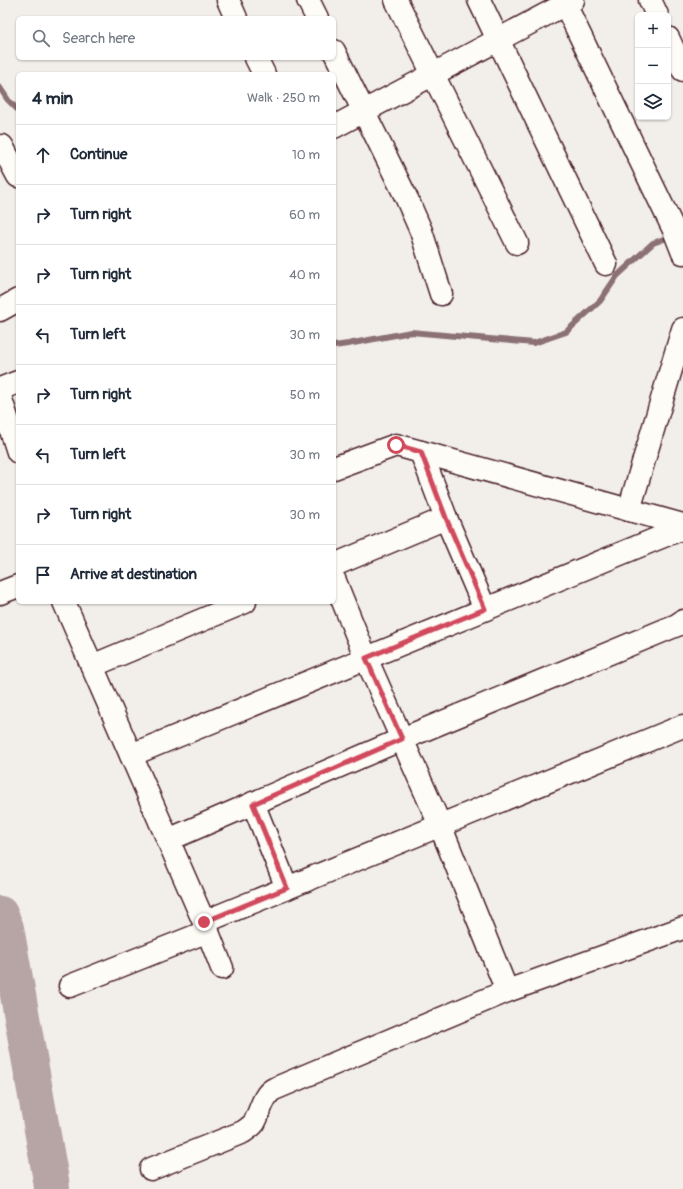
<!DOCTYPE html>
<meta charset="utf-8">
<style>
:root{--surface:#fff;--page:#f6f6f7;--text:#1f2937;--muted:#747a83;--line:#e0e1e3}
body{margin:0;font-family:Pangolin,sans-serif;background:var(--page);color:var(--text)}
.controls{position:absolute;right:12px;top:12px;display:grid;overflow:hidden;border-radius:6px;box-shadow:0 1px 3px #0004}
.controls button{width:36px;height:36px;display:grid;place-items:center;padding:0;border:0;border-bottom:1px solid var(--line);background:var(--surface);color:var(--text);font:20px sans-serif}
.stop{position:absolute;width:12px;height:12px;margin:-9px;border:3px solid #d1495b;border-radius:50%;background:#fff}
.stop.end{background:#d1495b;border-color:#fff;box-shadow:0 1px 4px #0008}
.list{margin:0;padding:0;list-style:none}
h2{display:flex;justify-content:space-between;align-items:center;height:52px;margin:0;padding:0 16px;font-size:17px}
h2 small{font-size:13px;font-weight:400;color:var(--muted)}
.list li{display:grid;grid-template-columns:26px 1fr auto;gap:12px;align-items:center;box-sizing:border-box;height:60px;padding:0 16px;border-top:1px solid var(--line)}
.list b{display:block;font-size:15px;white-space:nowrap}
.list em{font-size:13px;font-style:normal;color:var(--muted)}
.icon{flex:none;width:22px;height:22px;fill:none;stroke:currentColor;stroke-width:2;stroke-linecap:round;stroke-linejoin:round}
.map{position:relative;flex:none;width:683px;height:1189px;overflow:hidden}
.search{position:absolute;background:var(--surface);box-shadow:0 1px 3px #0004;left:16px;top:16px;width:320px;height:44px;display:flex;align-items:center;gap:10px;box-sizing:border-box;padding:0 14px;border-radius:6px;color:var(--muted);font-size:15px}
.panel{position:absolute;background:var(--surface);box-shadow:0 1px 3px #0004;left:16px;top:72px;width:320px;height:532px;border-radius:6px}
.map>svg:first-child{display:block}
</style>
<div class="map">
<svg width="683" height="1189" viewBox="0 0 683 1189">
<rect width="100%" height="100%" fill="#f2efeb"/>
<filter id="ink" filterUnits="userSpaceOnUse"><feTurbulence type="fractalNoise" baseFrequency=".025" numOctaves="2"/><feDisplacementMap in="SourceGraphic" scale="8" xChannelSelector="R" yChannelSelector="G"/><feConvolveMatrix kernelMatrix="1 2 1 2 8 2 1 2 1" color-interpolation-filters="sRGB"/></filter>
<g filter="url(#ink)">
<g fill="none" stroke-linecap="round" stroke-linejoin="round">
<g stroke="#8b6f75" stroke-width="6">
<path d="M0,88L8,100L18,110"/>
<path d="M334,346L348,344L411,332L534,343L566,332L600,301L617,276L653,243L672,236"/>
</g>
<path stroke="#b7a5a6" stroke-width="36" d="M0,914L6,928L51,1180L52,1189"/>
<g stroke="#4a1f2b" stroke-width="25">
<g id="street">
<path d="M228,0L236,18"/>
<path d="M308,0L317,18"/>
<path d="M396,0L517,243"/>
<path d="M479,0L606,264"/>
<path d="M563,0L674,230L683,253"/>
<path d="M650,0L657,15"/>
<path d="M668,38L683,70"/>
<path d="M334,51L407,199L421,231L441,294"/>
<path d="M256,58L264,74"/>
<path d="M334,127L573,0"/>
<path d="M2,146L18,176"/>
<path d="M0,310L18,300"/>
<path d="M0,389L18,382"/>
<path d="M0,396L18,452"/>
<path d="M421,452L446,518L485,609"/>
<path d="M334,468L396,445L683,525"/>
<path d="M629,510L683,329"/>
<path d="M334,565L446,518"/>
<path d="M334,579L366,658L440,825L507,991"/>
<path d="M0,593L18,586"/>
<path d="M64,602L204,922L222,968"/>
<path d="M92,666L245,602"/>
<path d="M131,755L683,528"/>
<path d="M253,803L287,888"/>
<path d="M168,840L402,739L677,625L683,621"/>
<path d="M204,922L683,726"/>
<path d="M70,986L208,931"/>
<path d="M151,1169L243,1132C247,1129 251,1127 254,1123C260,1113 263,1094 274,1089L507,991L683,928"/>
</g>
</g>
<use href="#street" stroke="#fdfcf7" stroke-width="22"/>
</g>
</g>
<g fill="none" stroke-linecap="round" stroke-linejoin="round" filter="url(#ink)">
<path stroke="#d1495b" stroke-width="5" d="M204,922L287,888L253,804L402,739L366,658L485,609L446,518L421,452L396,445"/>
</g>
</svg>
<div class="controls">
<button>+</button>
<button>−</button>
<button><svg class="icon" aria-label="layers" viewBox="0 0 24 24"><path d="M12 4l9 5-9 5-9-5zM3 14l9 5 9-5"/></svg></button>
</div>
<div class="stop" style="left:396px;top:445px"></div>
<div class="stop end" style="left:204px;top:922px"></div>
<div class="search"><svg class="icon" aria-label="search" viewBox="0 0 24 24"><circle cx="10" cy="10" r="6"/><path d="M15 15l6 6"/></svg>Search here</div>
<section class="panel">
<h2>4 min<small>Walk · 250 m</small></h2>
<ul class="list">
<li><svg class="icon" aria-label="ahead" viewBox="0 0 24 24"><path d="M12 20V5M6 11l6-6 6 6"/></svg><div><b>Continue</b></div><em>10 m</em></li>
<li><svg class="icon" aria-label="right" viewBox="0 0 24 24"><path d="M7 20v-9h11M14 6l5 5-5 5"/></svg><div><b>Turn right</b></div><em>60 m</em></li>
<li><svg class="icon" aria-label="right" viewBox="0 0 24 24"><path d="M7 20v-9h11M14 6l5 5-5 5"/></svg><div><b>Turn right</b></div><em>40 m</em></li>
<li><svg class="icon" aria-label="left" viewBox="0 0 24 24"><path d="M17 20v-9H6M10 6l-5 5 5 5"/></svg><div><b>Turn left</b></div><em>30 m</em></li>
<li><svg class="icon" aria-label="right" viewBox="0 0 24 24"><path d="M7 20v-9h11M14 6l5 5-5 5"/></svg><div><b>Turn right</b></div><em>50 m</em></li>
<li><svg class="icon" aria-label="left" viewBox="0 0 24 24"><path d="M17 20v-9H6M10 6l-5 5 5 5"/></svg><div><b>Turn left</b></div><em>30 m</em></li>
<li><svg class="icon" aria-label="right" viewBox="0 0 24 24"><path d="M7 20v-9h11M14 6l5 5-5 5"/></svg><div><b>Turn right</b></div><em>30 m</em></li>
<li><svg class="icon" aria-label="arrive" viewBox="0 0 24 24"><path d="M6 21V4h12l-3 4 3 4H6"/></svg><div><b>Arrive at destination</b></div></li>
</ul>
</section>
</div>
